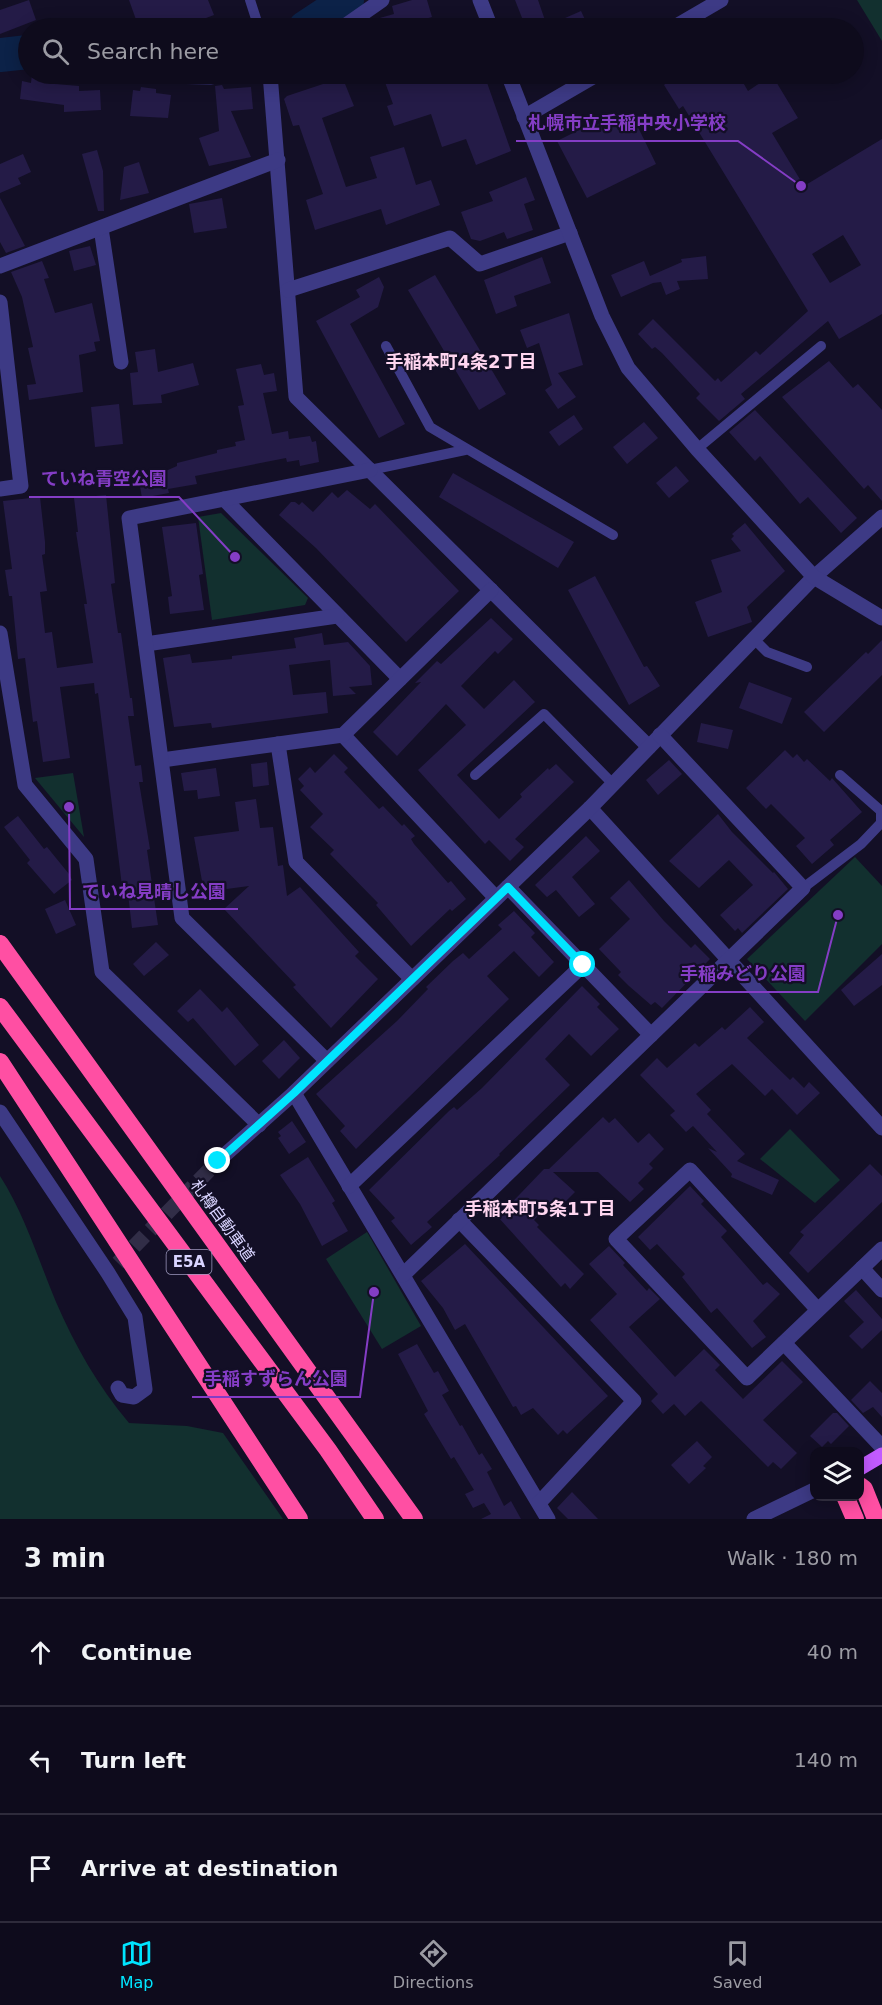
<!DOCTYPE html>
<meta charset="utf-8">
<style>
:root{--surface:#0e0b1c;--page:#1c1929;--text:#f1f3f6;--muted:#9b9ba3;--line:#2e2b3b;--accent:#00e5ff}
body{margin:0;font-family:"DejaVu Sans","Noto Sans JP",sans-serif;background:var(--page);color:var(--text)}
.controls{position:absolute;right:18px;bottom:18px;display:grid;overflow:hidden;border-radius:12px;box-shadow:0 3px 15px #0003}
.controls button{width:54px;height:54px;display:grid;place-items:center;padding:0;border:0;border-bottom:2px solid var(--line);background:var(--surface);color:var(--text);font:30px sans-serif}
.stop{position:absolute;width:18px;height:18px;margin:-14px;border:4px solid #00e5ff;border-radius:50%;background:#fff}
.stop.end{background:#00e5ff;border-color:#fff;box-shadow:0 2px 6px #0008}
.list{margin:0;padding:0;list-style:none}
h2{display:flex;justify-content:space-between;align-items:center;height:78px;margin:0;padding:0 24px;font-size:26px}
h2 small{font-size:20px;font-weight:400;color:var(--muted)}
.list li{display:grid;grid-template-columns:39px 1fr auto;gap:18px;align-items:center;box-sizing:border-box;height:108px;padding:0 24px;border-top:2px solid var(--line)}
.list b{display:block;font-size:22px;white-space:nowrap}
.list em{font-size:20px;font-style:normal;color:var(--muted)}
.icon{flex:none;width:33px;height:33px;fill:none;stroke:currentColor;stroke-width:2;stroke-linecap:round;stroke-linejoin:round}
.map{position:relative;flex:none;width:882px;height:1519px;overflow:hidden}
.search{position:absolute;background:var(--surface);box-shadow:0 3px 15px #0003;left:18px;right:18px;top:18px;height:66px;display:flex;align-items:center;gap:15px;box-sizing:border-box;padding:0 21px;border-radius:33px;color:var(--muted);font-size:22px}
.sheet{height:402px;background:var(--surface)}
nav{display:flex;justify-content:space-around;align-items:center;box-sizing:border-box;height:84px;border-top:2px solid var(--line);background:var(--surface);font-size:16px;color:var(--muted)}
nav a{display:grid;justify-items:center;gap:3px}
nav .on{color:var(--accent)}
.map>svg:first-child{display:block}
</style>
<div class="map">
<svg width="882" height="1519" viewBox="0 0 882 1519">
<rect width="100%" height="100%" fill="#130f26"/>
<g fill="#12302f">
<path d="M857,0H882V41Z"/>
<path d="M221,513L308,598L305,605L212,620L198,517Z"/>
<path d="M73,773L84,837L35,778Z"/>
<path d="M855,857L882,886V944L805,1021L747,959Z"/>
<path d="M790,1129L840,1180L815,1203L760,1159Z"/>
<path d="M0,1176C25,1215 38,1259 56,1302C75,1346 98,1386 129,1423L187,1426L223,1433L283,1519H0Z"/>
<path d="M367,1232L421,1326L382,1349L326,1259Z"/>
</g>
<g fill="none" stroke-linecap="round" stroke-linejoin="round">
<g stroke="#0c2248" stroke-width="34">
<path d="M305,28L347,0"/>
<path d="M0,55L28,52"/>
</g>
</g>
<g fill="#241b47" fill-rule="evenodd">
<path d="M29,0L36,20L0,34V10Z"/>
<path d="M129,0H208L214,15L180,28H139Z"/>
<path d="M412,0H427L432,17L395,28H358L369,21L394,14L392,6Z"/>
<path d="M515,0H538L547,26L581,11L589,28H526Z"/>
<path d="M32,74H57L55,84L79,86V91L100,90L101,110L64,112V105L20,99L22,81L31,83Z"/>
<path d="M337,74H341L354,106L322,118L346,187L377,178L370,157L404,147L416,185L431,180L440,205L386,225L381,209L315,230L306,200L323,194L299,125L293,126L284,99L287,96L323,84L321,80Z"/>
<path d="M382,74H409L411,78L425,74H484L511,151L476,165L466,139L442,147L431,114L394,126L387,106L393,104Z"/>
<path d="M662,74H738L748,91L772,75L798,118L772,133L804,186L882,139V314L839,339L828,321L741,394L745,399L719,421L696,398L700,394L662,353L655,347L652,349L638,334L653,319L715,381L718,378L721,382L756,351L760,355L808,311L683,106L679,109L664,85L667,82ZM843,235L861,265L830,283L812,254Z"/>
<path d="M222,85L224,89L251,87L253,109L231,111L251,157L209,166L199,138L219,131L215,86Z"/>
<path d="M141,87L156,89V93L171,95L168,118L130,116L133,90L140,91Z"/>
<path d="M633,117L656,164L587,198L557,141L587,126L589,129L600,123L602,128L618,120L620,124Z"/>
<path d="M97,150L103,171L104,211H98L82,154Z"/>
<path d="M23,154L31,172L18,178L21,184L0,193V164Z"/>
<path d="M139,162L149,193L120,200L124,167Z"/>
<path d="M526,177L535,200L524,204L533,230L507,239L504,232L480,241L471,239L461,212L493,201L489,192Z"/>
<path d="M0,198L25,246L6,253L0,242Z"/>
<path d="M222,198L227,228L194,233L189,204Z"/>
<path d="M90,246L96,265L74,271L69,251Z"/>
<path d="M706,256L708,279L677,281L680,289L666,295L661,282L653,283L621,297L611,275L644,261L650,276L682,262L681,259Z"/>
<path d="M542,257L551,283L514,296L517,306L496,314L484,280Z"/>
<path d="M42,261L49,278L44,279L55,313L92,303L100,341L94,342L96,351L79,355L83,392L29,400L27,385L36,384L28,348L33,347L22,297L11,272Z"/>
<path d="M435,275L506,394L479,410L408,290Z"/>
<path d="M379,277L384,287L378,307L350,324L405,424L379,438L316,321L360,297L356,290Z"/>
<path d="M569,313L583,365L558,373L576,397L558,409L545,390L552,385L539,343L527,348L520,330Z"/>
<path d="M155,349L158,372L193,363L199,385L161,395L162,403L133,405L130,373L138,372L135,352Z"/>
<path d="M829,361L853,388L858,384L882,410V501L868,485L864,489L782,397Z"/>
<path d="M261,364L264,375L274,373L277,391L263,393L272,434L288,431L289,439L310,436L312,442L316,441L319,462L300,466L299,460L287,462L286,458L195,476L197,484L168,489L169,493L142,498L138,475L168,470L177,466V463L217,453V450L236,446L235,442L245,440L238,406L244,405L236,369Z"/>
<path d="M119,404L123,444L95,447L91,407Z"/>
<path d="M755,410L857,518L841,533L808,497L800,504L760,456L755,461L729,432Z"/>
<path d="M574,415L583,429L559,446L549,432Z"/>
<path d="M644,422L658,438L627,464L613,447Z"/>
<path d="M676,466L689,481L669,498L656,483Z"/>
<path d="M453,473L574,542L558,568L439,497Z"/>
<path d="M347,490L370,509L375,504L459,591L406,642L316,548L279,515L291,502H295L299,505L302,502L313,512L332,492L338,498Z"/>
<path d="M106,495L115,583L111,584L118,633H121L130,698H132L134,716H128L135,766L141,765L143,782H139L150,849L147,850L158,925L132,928L128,894H123L98,693L95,694L94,683L60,687L70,758L43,762L37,721L33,722L25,658L18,659L12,596H9L5,570L12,569L3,501L40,497L45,542V554L42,555L47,591L40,592L45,633L52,632L57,668L93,663L84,604H87L76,532H78L74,498Z"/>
<path d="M196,523L203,574L199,575L204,610L170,614L168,597L172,596L162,527Z"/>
<path d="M745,523L785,571L747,607L752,622L708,637L695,602L722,592L711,560L741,551L731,539L734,536L732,534Z"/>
<path d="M595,576L644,667L647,666L660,686L629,705L568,590Z"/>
<path d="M491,618L513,639L498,654L495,651L461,686L484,709L514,680L535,702L457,775L499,819L522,797L520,794L548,768L549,770L556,764L574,782L515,839L524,847L510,861L489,840L485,844L418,770L466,725L446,704L397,756L373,732L421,682L415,683L437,661L441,664Z"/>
<path d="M322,633L324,645L348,642L370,666L372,685L349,687L356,694L333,696L330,660L289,665L293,695L326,692L328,713L212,728L211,723L174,727L163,658L190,654L192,663L232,659V656L296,648L294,638Z"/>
<path d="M882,640V675L824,732L804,712L866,652L868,654Z"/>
<path d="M749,682L792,698L782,724L739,708Z"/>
<path d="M701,723L733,730L728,749L697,742Z"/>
<path d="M785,750L793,758L797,754L804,762L807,759L830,781L832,778L862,812L830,840L834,845L812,864L796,846L805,838L771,804L766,809L746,788Z"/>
<path d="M334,754L348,768L344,772L379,809L383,806L402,826L404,824L415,836L411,839L414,844L448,883L451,881L466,899L452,911L450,909L411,946L376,905L378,903L330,854L334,850L310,827L323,814L300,790L304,786L298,779L310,767L315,773Z"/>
<path d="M669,760L682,774L658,795L646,780Z"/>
<path d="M267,762L269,785L253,787L251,764Z"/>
<path d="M216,768L220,796L198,799L197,790L184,791L181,773Z"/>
<path d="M256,799L260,828L273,827L278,866L283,865L287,896L300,887L359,952L355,956L378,979L331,1028L293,987L296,985L224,909L249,886L204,892L194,837L239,831L235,802Z"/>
<path d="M718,814L732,832L773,873L774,872L788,889L742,933L738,928L735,931L720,915L753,885L729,860L699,888L669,861Z"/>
<path d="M18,816L44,849L47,847L69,874L72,880L54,894L27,863L30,860L4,827Z"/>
<path d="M586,836L600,851L572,877L595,904L579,917L556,890L547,897L535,885Z"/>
<path d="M629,880L664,921L691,948L695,944L710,959L662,1008L655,1002L651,1005L629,986L618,975L621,972L599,949L630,919L610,898Z"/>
<path d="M65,900L76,925L56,934L45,909Z"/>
<path d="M514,911L535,933L531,937L554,962L539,977L514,951L487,976L509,999L356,1149L340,1131L345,1126L316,1094L397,1021L428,989L426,987L453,961L463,953L469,959L502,929L498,925Z"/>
<path d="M156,942L169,955L144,976L133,964Z"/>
<path d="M882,954V985L854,1006L841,990Z"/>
<path d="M582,986L600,1004L597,1007L619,1029L591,1056L569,1034L545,1059L570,1085L499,1154L500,1155L427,1222L432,1227L411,1245L391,1221L395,1218L369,1190L449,1111L454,1107L457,1110L482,1088Z"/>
<path d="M200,989L222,1012L227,1007L259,1045L235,1066L193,1018L188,1022L177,1011Z"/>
<path d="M750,1007L764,1022L747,1038L790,1080L793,1077L804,1088L809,1082L820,1093L797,1115L772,1089L765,1096L732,1064L696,1094L711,1110L707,1114L745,1154L737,1161L779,1180L772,1195L731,1177L732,1174L708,1148L717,1152L693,1126L686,1132L670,1115L675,1111L640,1075L657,1058L667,1068L695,1043L699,1047L722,1027L725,1030Z"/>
<path d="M284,1040L300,1058L279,1079L262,1061Z"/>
<path d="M603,1117L609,1123L615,1118L638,1143L649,1133L664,1149L649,1164L653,1168L638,1183L644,1189L630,1202L598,1172H553L575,1192L561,1206L554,1199L534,1220L539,1225L537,1227L584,1274L570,1289L565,1283L561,1287L498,1217L544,1169H549Z"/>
<path d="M292,1121L306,1142L289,1154L278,1138L281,1136L278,1132Z"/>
<path d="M308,1157L335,1201L332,1203L348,1231L322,1246L300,1204L280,1175Z"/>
<path d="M870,1164L882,1176V1202L808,1273L789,1253L804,1235L800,1232Z"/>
<path d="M690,1186L704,1201L701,1204L727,1231L721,1237L763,1285L767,1282L780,1294L753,1321L766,1337L752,1348L717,1308L711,1313L682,1277L685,1274L657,1244L650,1250L638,1237Z"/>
<path d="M465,1244L608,1396L567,1434L563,1430L558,1435L533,1408L521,1415L516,1406L513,1407L465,1324L455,1330L443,1308L421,1281Z"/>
<path d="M609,1246L625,1263L623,1265L647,1291L649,1288L660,1299L629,1327L675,1377L704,1349L720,1365L715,1370L743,1399L782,1361L803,1382L763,1420L797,1453L781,1469L773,1462L768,1467L701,1401L685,1416L674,1404L663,1414L651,1401L658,1394L590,1320L617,1294L589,1264Z"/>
<path d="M856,1290L882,1319V1330L862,1349L849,1336L864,1322L844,1301Z"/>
<path d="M417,1344L434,1373L438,1371L449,1391L442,1395L460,1426L462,1425L479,1455L482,1453L492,1469L487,1472L504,1506L511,1501L521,1519H481L491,1514L484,1503L473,1508L465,1494L474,1490L454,1457L451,1459L424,1414L428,1411L398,1354Z"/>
<path d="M870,1381L882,1393V1417L873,1407L863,1413L851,1400Z"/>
<path d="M833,1413H837L849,1426L831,1444L828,1441L822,1447L810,1436Z"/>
<path d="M697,1441L712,1457L703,1466L706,1468L689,1484L671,1465Z"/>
<path d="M572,1492L598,1519H568L557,1508Z"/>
</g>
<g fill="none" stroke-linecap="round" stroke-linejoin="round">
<path stroke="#312d47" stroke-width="15" stroke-dasharray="15 8" stroke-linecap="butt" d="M118,1263L218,1161"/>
<g stroke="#3d3a85" stroke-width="10">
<path d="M250,0L259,28"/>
<path d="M386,346L430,427L613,535"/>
<path d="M697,449L821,346"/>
<path d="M370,470L465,450"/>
<path d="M754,639L767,652L807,667"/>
<path d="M475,775L544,714L613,784"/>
<path d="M803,888L861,844L881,823V811L840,775"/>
</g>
<g stroke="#3d3a85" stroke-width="15">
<path d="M342,28L382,0"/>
<path d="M673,28L721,0"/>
<path d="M270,74L296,397L649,747"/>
<path d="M115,75L210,77L230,74"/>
<path d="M524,117L598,74"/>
<path d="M101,228L121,362"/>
<path d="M0,266L278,160"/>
<path d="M288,290L450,238L480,264L570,233"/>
<path d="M0,302L21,486L0,489"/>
<path d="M224,499L400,679"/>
<path d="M0,633L25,785L86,859L102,972L259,1125"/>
<path d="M146,644L337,616"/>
<path d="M343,735L496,898"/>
<path d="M278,744L296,862L412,979"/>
<path d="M162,760L343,735L491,590"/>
<path d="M590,808L882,1128"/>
<path d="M508,887L651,1035"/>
<path d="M327,1061L182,918L129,518L370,470"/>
<path d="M294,1093L548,1519"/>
<path d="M0,1112L108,1273L135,1317L145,1389L134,1397L122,1395L118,1388"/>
<path d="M218,1161L294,1093L590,808L814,577L882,517"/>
<path d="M349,1186L583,965"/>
<path d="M459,1220L634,1401L539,1503"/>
<path d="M862,1268L882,1290"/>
<path d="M403,1275L803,888L660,735"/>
<path d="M818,1310L690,1170L616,1239L747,1378L882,1249"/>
<path d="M784,1343L882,1447"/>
</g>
<g stroke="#3d3a85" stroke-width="15">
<path d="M480,0L491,28"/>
<path d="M508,74L602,316L628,368L697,449L814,577L882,618"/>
<path d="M754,1519L814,1490"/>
</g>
<path stroke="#c25bff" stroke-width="15" d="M860,1468L882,1455"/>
<g stroke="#ff4fa3" stroke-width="18">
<path d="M0,944L414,1519"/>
<path d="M0,1007L328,1450L375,1519"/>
<path d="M0,1062L299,1519"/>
<path d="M860,1486L864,1489L876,1519"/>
<path d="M845,1496L855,1519"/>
</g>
</g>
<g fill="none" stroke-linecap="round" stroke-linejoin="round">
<path stroke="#00e5ff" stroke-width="8" d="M218,1161L294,1093L508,887L583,965"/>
</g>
<g text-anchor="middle" stroke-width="4.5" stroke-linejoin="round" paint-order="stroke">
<rect fill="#130f26" stroke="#9e99be" stroke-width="1.5" x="166.5" y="1250" width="45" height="24" rx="4.5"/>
<g font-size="15" font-weight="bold" fill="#d9d4ff">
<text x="189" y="1267">E5A</text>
</g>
<g font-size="16" fill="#d9d4ff" stroke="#130f26">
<text transform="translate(223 1220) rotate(54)" y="6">札樽自動車道</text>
</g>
<g font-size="18" font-weight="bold" fill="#ffd6f0" stroke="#130f26">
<text x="461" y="368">手稲本町4条2丁目</text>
<text x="540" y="1215">手稲本町5条1丁目</text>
</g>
</g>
<path fill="none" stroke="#843dc5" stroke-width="2" d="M801 186L738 141H516M235 557L179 497H29M69 807L70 909H238M838 915L818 992H668M374 1292L360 1397H192"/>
<g fill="#843dc5" stroke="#130f26" stroke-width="2">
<circle cx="801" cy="186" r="6"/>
<circle cx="235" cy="557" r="6"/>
<circle cx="69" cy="807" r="6"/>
<circle cx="838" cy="915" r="6"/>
<circle cx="374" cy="1292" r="6"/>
</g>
<g font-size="18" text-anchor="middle" font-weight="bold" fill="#843dc5" stroke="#130f26" stroke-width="4.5" stroke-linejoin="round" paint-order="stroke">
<text x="627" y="129">札幌市立手稲中央小学校</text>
<text x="104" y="485">ていね青空公園</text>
<text x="154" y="898">ていね見晴し公園</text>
<text x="743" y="980">手稲みどり公園</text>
<text x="276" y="1385">手稲すずらん公園</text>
</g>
</svg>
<div class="controls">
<button><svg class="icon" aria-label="layers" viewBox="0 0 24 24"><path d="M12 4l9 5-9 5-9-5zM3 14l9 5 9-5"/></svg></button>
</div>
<div class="stop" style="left:583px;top:965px"></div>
<div class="stop end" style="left:218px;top:1161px"></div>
<div class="search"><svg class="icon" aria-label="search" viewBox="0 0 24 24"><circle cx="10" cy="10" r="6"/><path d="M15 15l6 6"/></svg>Search here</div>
</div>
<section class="sheet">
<h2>3 min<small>Walk · 180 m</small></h2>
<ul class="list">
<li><svg class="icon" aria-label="ahead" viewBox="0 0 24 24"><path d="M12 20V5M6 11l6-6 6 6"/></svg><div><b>Continue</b></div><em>40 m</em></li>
<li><svg class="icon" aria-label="left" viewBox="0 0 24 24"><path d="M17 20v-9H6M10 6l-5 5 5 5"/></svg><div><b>Turn left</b></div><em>140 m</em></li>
<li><svg class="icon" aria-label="arrive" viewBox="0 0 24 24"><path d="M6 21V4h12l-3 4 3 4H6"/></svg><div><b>Arrive at destination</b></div></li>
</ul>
</section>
<nav>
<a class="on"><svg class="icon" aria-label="map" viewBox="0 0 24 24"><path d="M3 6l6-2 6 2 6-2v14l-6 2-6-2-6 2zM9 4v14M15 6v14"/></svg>Map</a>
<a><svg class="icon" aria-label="directions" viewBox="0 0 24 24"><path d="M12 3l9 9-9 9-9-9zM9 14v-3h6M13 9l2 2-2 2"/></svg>Directions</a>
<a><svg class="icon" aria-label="saved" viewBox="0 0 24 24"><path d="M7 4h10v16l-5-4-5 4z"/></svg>Saved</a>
</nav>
